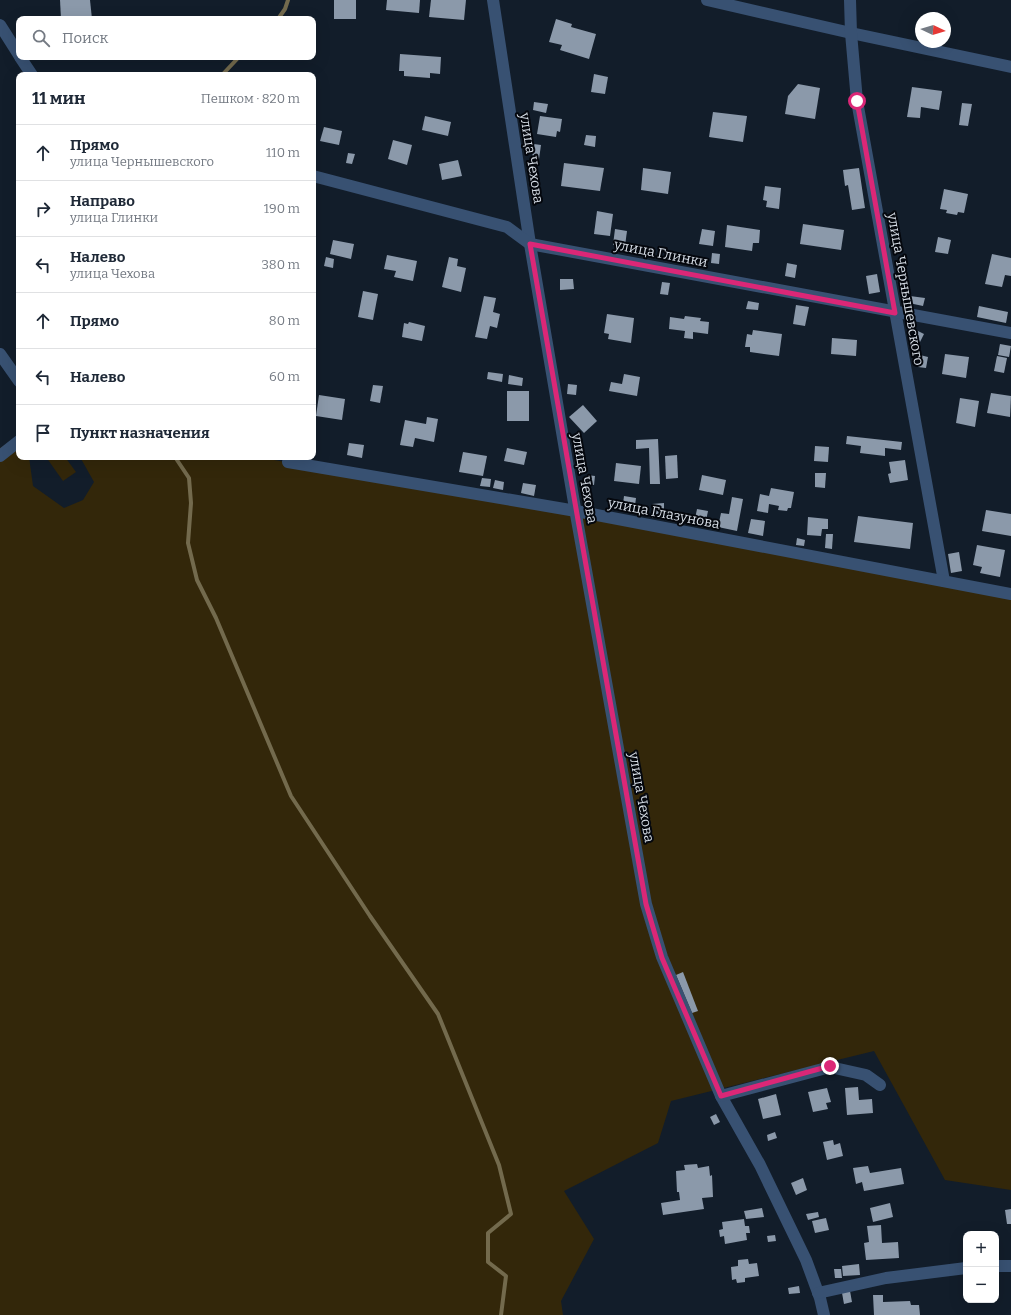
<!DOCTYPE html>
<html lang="ru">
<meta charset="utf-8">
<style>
:root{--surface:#fff;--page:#f6f6f7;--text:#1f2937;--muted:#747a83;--line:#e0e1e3}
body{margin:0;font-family:Bitter,serif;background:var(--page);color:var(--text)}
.controls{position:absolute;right:12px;bottom:12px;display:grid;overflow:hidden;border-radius:8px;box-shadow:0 4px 16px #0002}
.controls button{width:36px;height:36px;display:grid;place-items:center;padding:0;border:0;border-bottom:1px solid var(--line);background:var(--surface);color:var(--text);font:20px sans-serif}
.compass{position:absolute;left:915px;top:12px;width:36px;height:36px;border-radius:50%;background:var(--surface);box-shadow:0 4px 16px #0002;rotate:94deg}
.stop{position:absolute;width:12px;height:12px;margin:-9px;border:3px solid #db2777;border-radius:50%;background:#fff}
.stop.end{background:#db2777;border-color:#fff;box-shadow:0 1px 4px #0008}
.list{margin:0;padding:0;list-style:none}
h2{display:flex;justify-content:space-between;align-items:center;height:52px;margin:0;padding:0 16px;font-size:17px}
h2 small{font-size:13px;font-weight:400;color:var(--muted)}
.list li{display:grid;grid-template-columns:26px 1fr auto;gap:12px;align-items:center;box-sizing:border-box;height:56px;padding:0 16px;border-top:1px solid var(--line)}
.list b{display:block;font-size:15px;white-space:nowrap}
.list p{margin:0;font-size:13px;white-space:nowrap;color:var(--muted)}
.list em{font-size:13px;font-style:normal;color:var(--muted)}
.icon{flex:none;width:22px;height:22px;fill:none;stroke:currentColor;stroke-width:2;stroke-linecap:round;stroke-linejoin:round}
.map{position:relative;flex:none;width:1011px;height:1315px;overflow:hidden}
.search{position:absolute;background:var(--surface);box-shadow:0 4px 16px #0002;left:16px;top:16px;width:300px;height:44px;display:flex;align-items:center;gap:10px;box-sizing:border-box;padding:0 14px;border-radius:8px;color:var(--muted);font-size:15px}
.panel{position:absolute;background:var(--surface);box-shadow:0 4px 16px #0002;left:16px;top:72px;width:300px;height:388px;border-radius:8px}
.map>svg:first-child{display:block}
</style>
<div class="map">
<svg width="1011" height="1315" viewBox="0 0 1011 1315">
<rect width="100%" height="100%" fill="#121d2a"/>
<g fill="#33270a">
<path d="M19,436V457H29L33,486L64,508L83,500L94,482L80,457H256L274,460L869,567L1011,596V1190L945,1180L874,1051L671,1101L658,1143L564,1191L594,1239L561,1301L563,1315H0V448Z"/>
<path d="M46,457H65L76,472L63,481Z"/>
</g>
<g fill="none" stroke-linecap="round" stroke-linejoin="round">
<g stroke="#736a4d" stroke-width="4">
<path d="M278,19L285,9L288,0"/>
<path d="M222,75L239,57"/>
<path d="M175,457L189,478L191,503L188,543L197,580L216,618L291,796L370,916L438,1014L499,1165L511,1214L488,1233V1262L506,1276L501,1315"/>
</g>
</g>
<g fill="#8b99aa">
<path d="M60,0H90L92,19H61Z"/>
<rect x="334" y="0" width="22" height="19"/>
<path d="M387,0H420L419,13L386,10Z"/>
<path d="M431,0H466L464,20L429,17Z"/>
<path d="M556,19L572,24L571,27L596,34L589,59L560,50L562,45L549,42Z"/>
<path d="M400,54L441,57L440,74L430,73V78L404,76V71H399Z"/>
<path d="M594,74L608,77L605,94L591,92Z"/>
<path d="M798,84L820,88L815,119L785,114L788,96Z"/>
<path d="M912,87L942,91L939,110L921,107L920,118L907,117Z"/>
<path d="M534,102L548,104L546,113L533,110Z"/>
<path d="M962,103L972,104L968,126L959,125Z"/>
<path d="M713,112L747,116L743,142L709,137Z"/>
<path d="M425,116L451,122L448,136L422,130Z"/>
<path d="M540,116L562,119L560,132L557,131L556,137L537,134Z"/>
<path d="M324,127L342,131L339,145L320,141Z"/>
<path d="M586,135L596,136L595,147L584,145Z"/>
<path d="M393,140L412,145L407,165L388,159Z"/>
<path d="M534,144L541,145L539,159L532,158Z"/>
<path d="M348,153L355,154L352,164L346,163Z"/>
<path d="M458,160L462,176L442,180L439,164Z"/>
<path d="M564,163L604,168L600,191L561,186Z"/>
<path d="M643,168L671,172L668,194L641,190Z"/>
<path d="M859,168L865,208L852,210L848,185L845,186L843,170Z"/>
<path d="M765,186L781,188L779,209L766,207L767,201L763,200Z"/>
<path d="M944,189L968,194L964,213L958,212L957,215L946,213L947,210L940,209Z"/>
<path d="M597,211L613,214L610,236L594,234Z"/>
<path d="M803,224L844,230L841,250L800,244Z"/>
<path d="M727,225L760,230L759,243H753L752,251L725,247Z"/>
<path d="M615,229L627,231L625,246L613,245Z"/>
<path d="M702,229L715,231L713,246L699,244Z"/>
<path d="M938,237L951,240L948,254L935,252Z"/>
<path d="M333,240L354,244L351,259L330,254Z"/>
<path d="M712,253L720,254L719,264L711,263Z"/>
<path d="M992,254L1011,258V276L1005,275L1002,287L985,284Z"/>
<path d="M387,255L417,261L413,281L394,277L396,271L384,269Z"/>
<path d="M326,257L334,259L333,268L324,266Z"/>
<path d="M449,257L458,259L457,266L466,268L461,292L442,287Z"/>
<path d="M787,263L797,265L795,278L785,276Z"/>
<path d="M877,274L880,292L869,294L866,276Z"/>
<path d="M560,279H573L574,289L560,290Z"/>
<path d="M662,282L670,283L668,295L660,294Z"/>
<path d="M363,291L378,294L373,320L358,317Z"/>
<path d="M484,296L496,298L493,312L500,314L497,328L490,326L487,339L475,337Z"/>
<path d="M910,296L925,298L923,306L909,303Z"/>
<path d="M748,301L759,303L758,310L746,309Z"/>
<path d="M796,305L809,307L805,326L793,324Z"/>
<path d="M979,306L1008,312L1006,323L977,317Z"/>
<path d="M607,314L634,318L631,343L608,339L609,334L604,333Z"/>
<path d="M685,316L701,318L700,321L709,322L708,334L693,332V339L684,338L685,331L669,329L670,317L684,319Z"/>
<path d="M409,322L425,326L422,341L402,337L404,323L408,324Z"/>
<path d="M753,330L782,334L779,356L750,352V347H745L747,334L752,335Z"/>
<path d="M916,330L924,334L920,342L913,339Z"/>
<path d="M832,338L857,340L856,356L831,354Z"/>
<path d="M1000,344L1011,346L1009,357L998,355Z"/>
<path d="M945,354L969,357L966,378L942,374Z"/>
<path d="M920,355L928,357L926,368L918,367Z"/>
<path d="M997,356L1007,358L1004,373L994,371Z"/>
<path d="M488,372L503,374L502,382L487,379Z"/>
<path d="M624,374L640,377L637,396L609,391L611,382L622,384Z"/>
<path d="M509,375L523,378L522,386L508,384Z"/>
<path d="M568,384L577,385L576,395L567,394Z"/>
<path d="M373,385L383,386L380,403L370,401Z"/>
<rect x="507" y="391" width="22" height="30"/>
<path d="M991,393L1011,396L1010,417L987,413Z"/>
<path d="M319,395L345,399L342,420L316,416Z"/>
<path d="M960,398L979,401L975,427L956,423Z"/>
<path d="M583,405L597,421L584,433L569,417Z"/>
<path d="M427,417L438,419L434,442L415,438L413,447L400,445L405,420L426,424Z"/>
<path d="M847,436L902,442L901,450L885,448V456L860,453L861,446L846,444Z"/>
<path d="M658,439L660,484H650L649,448L636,449V440Z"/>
<path d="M349,443L364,445L362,458L347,455Z"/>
<path d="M815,446L829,447L828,462L814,461Z"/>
<path d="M507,448L527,452L524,465L504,461Z"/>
<path d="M463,452L487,456L483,476L459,472Z"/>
<path d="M677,455L678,478L666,479L665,456Z"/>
<path d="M905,460L908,480L890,483L888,474L891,473L889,462Z"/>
<path d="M616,463L641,466L639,484L614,481Z"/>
<path d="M815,473H826L825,488L815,487Z"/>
<path d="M587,475L595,476L594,485L586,484Z"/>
<path d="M702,475L726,480L723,495L699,490Z"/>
<path d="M482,478L491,479L490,487L480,486Z"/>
<path d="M495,480L504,482L503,490L493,488Z"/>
<path d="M523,483L536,485L534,496L521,493Z"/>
<path d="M771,488L794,492L791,508H788L787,511L778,510L779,506L769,504L768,513L757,511L760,494L769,496Z"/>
<path d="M624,496L636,498L634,513L622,511Z"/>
<path d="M732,497L743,499L737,531L718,527L721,513L729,514Z"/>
<path d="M664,503V518H652V504Z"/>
<path d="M697,509L708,511L705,526L694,524Z"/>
<path d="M986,510L1011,514V536L982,531Z"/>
<path d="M858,516L913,523L910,549L854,542Z"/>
<path d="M808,517L828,519V529H822L821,536L807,535Z"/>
<path d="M751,519L765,521L763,536L748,533Z"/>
<path d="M826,534H833L832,549L825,548Z"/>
<path d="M797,538L805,540L804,546L796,545Z"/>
<path d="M977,545L1005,550L1000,577L980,573L982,567L973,565Z"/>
<path d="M959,552L962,571L951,573L948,554Z"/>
<path d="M683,972L698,1011L692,1013L676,975Z"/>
<path d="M858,1087L859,1100L872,1099L873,1113L847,1115L845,1088Z"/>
<path d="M827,1088L831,1102L826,1103L828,1109L813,1112L808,1092Z"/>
<path d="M776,1094L781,1115L763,1119L758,1099Z"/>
<path d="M716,1114L720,1122L714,1125L710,1117Z"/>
<path d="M775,1132L777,1138L768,1141L767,1135Z"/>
<path d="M833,1140L834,1145L840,1143L843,1156L827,1160L823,1142Z"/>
<path d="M697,1164L698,1168L709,1166L710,1176L712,1175L713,1197L702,1198L704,1209L663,1215L661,1203L680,1200L679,1192H677L676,1171L685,1170L684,1165Z"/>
<path d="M868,1166L870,1173L901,1168L904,1184L864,1191L862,1182L856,1184L853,1168Z"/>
<path d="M803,1178L807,1190L796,1195L791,1183Z"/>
<path d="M890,1203L893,1217L873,1222L870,1208Z"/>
<path d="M762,1208L764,1217L746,1219L744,1211Z"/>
<path d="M1011,1209V1224H1007L1005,1210Z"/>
<path d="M818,1212L819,1217L808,1220L806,1214Z"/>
<path d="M826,1218L829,1230L815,1233L812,1221Z"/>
<path d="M744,1219L745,1226H749L750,1233H746L747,1240L725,1244L724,1236L720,1237L719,1230L723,1229L722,1222Z"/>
<path d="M881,1225L882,1243L898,1242L899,1258L866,1260L864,1243L869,1242L867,1226Z"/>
<path d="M775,1235L776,1241L768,1242L767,1236Z"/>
<path d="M748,1259L749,1264L757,1263L759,1276L745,1278V1282L737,1283L736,1279L732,1280L731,1267L738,1266V1260Z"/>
<path d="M859,1264L860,1275L843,1276L842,1266Z"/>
<path d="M834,1269H841L842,1278H835Z"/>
<path d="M799,1286L800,1293L789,1294L788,1288Z"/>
<path d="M850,1291L852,1302L844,1304L842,1293Z"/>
<path d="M873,1295H883V1302L910,1301L911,1305H919L920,1315H874Z"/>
</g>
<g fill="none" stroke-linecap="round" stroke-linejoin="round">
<g stroke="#385172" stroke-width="12">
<path d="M493,0L530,244L577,520L646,904L662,957L721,1096L760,1165L806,1260L820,1298L824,1315"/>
<path d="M707,0L851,33L1011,67"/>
<path d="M850,0L851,33L857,101L944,581"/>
<path d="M0,25L19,55"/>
<path d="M20,57L32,75"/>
<path d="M313,176L507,227L530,244L1011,333"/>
<path d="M0,354L19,381"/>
<path d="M0,456L19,441"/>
<path d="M288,462L576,511L1011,594"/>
<path d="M721,1096L830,1067L866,1075L880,1085"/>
<path d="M996,1266H1011"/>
<path d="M818,1293L886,1278L966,1268"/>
</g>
</g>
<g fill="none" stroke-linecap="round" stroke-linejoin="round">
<path stroke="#db2777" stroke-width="5" d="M830,1066L721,1096L662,958L646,904L578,520L530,244L895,313L857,101"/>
</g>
<g text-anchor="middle" stroke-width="4" stroke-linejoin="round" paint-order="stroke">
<g font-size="14" fill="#d6dde6" stroke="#04070d">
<text transform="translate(532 158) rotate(81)" y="5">улица Чехова</text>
<text transform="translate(661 253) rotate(11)" y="5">улица Глинки</text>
<text transform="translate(906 289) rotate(80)" y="5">улица Чернышевского</text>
<text transform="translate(585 478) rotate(80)" y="5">улица Чехова</text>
<text transform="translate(664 513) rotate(11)" y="5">улица Глазунова</text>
<text transform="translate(642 797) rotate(80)" y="5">улица Чехова</text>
</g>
</g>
</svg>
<div class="controls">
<button>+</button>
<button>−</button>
</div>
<svg class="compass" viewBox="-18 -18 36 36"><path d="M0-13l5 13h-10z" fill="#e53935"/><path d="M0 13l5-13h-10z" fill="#747a83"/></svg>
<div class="stop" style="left:857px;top:101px"></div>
<div class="stop end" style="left:830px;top:1066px"></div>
<div class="search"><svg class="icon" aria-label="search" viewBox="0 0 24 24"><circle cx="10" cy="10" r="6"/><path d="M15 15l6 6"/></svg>Поиск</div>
<section class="panel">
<h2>11 мин<small>Пешком · 820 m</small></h2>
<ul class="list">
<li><svg class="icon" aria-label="ahead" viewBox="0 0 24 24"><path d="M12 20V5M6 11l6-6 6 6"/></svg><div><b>Прямо</b><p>улица Чернышевского</p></div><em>110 m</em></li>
<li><svg class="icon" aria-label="right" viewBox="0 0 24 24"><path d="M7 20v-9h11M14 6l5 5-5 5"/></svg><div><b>Направо</b><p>улица Глинки</p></div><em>190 m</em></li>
<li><svg class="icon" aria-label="left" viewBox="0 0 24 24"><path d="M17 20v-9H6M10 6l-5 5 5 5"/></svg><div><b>Налево</b><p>улица Чехова</p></div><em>380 m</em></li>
<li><svg class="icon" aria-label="ahead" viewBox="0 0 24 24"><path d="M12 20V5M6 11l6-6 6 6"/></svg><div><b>Прямо</b></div><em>80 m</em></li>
<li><svg class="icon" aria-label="left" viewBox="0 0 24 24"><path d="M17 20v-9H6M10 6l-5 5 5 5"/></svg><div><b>Налево</b></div><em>60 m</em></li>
<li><svg class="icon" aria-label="arrive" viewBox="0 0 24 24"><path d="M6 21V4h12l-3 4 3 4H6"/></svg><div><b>Пункт назначения</b></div></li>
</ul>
</section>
</div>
